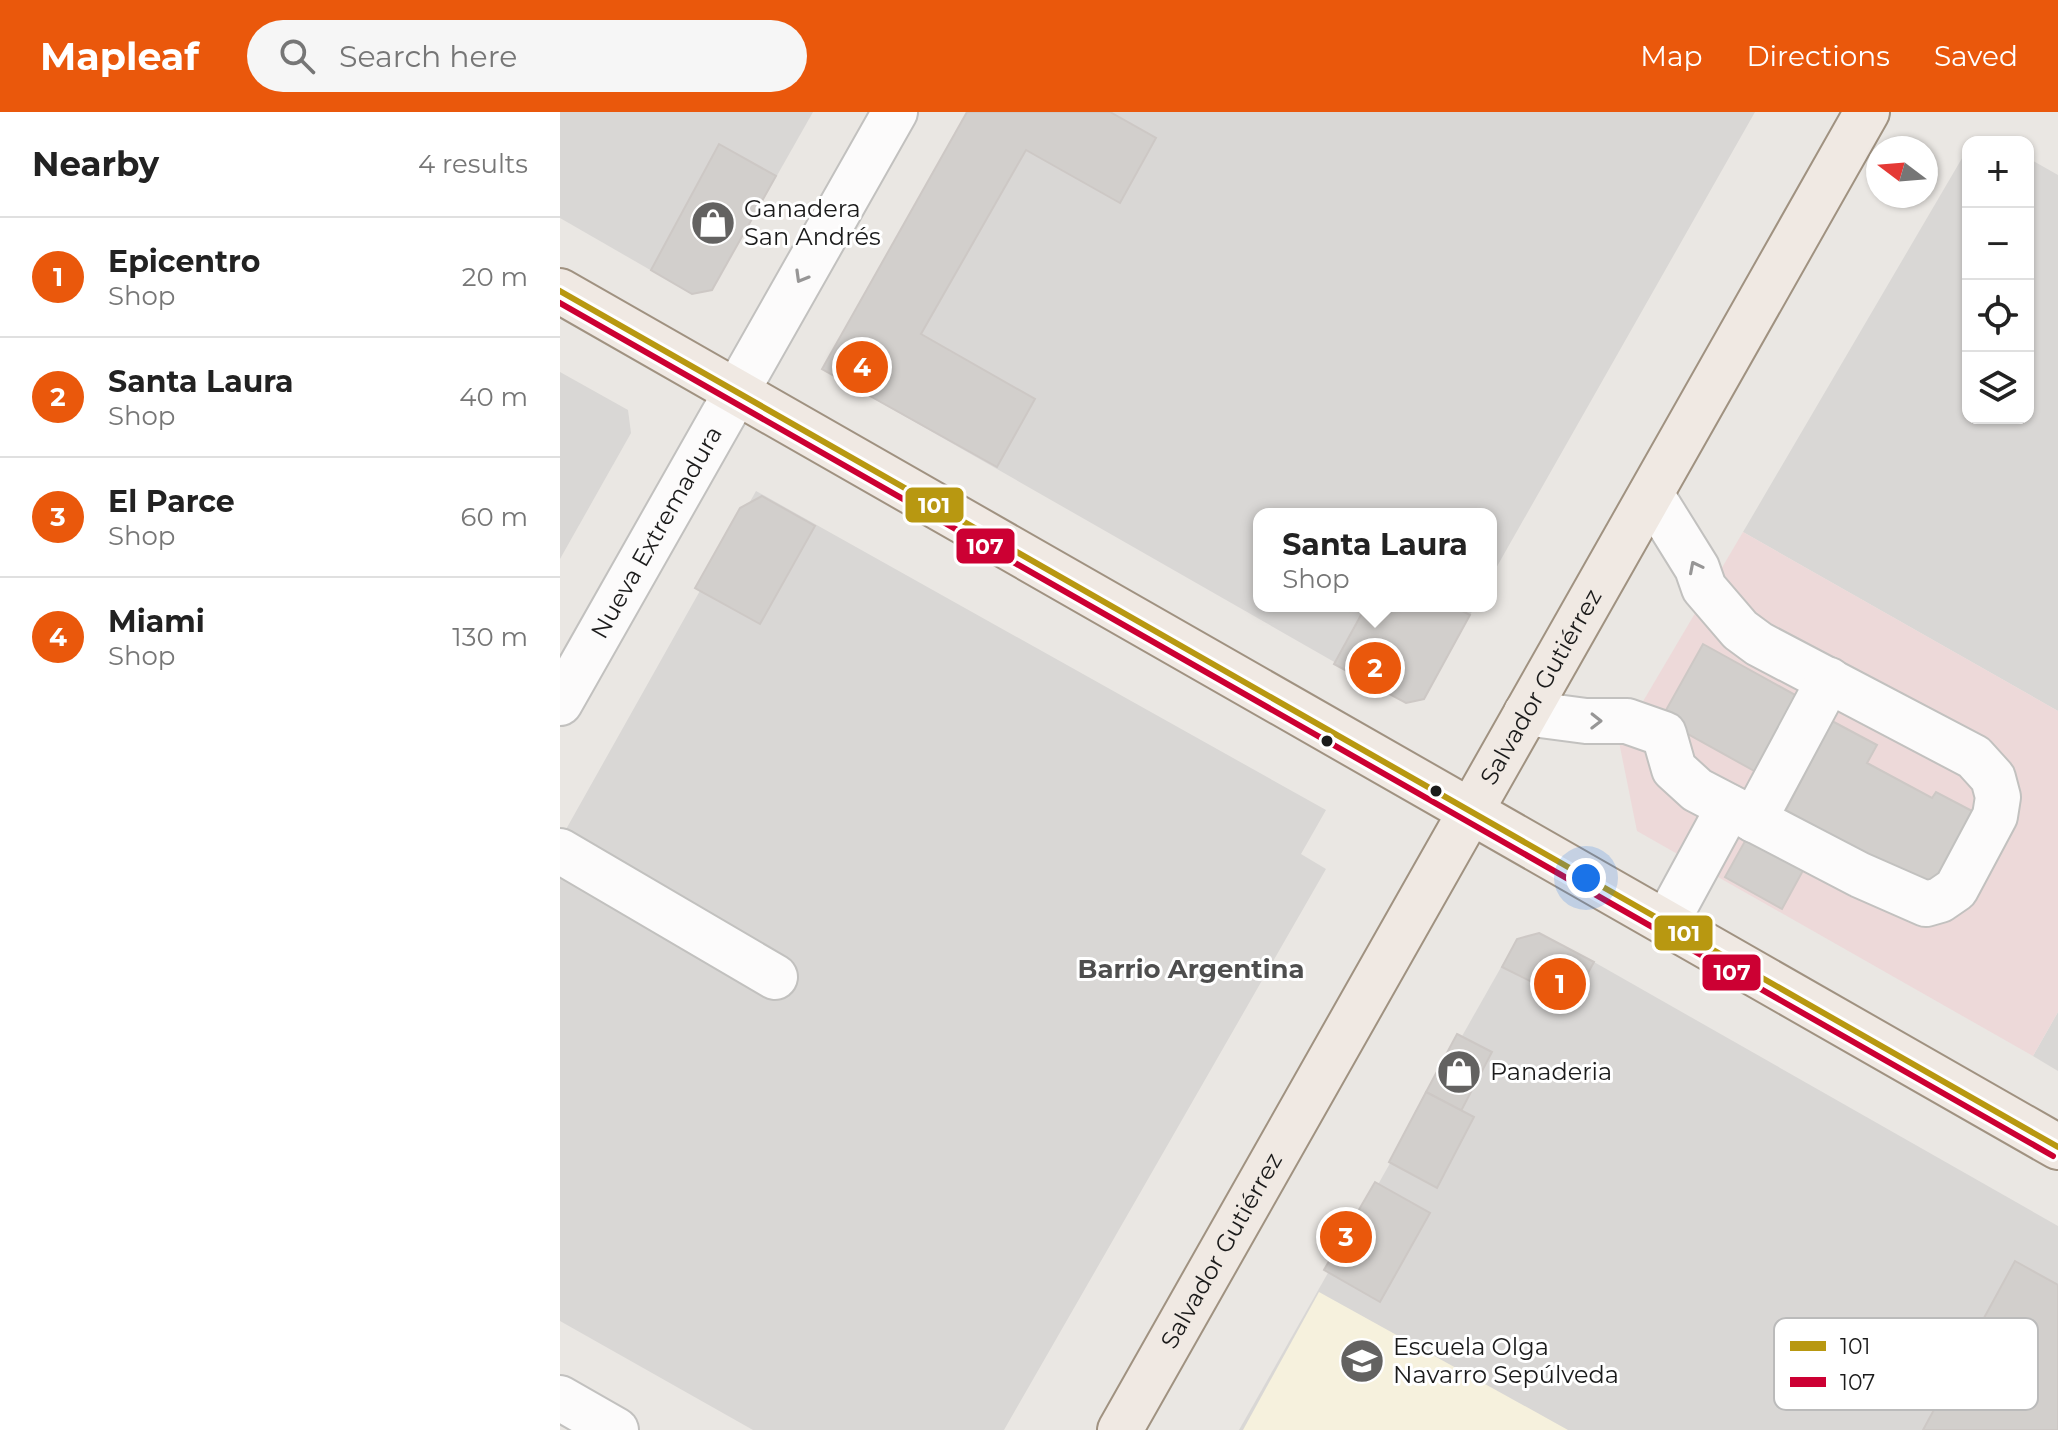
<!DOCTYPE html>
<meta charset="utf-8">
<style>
:root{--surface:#fff;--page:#f6f6f6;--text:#222;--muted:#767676;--line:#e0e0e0;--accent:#ea580c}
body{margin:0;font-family:Montserrat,sans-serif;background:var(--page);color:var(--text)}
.controls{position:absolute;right:24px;top:24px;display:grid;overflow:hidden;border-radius:16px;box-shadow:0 2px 6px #0004}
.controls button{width:72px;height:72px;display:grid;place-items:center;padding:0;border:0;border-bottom:2px solid var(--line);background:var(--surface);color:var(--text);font:40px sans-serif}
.compass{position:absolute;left:1306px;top:24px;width:72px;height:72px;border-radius:50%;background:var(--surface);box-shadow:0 2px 6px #0004;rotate:286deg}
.you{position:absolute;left:1026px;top:766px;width:28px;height:28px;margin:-20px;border:6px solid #fff;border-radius:50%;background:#1a73e8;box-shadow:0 0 0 12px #1a73e833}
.badge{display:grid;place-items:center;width:52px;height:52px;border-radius:50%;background:var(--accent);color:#fff;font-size:26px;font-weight:700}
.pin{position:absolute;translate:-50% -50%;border:4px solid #fff;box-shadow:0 2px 8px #0006}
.popup{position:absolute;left:693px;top:396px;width:244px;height:104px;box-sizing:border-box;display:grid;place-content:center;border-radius:16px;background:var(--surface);filter:drop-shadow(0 2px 6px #0005);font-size:26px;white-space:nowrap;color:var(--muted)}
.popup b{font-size:30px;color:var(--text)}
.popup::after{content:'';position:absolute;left:50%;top:100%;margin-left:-16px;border:16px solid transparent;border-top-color:var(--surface)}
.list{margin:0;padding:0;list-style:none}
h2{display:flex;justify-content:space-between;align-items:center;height:104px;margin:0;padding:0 32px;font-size:34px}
h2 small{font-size:26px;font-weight:400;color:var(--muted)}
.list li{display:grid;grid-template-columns:52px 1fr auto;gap:24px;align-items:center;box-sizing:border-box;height:120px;padding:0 32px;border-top:2px solid var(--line)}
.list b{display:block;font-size:30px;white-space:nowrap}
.list p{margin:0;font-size:26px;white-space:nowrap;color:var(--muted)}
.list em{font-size:26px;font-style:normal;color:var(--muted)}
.icon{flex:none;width:44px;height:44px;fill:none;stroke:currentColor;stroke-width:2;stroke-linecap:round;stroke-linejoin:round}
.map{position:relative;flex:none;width:1498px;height:1318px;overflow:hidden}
header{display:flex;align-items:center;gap:48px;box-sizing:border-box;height:112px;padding:0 40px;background:var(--accent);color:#fff}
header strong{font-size:38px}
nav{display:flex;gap:44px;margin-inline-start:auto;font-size:28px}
.search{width:560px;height:72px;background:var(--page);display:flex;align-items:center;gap:20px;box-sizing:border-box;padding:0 28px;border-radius:44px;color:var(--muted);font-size:30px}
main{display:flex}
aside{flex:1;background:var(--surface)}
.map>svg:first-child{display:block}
</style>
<header>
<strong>Mapleaf</strong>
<div class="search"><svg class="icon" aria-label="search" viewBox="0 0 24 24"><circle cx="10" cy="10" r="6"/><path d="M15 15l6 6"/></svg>Search here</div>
<nav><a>Map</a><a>Directions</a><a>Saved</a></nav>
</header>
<main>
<aside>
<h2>Nearby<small>4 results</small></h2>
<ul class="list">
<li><span class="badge">1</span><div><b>Epicentro</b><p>Shop</p></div><em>20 m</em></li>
<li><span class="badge">2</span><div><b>Santa Laura</b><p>Shop</p></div><em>40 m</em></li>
<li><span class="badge">3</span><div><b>El Parce</b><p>Shop</p></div><em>60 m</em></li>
<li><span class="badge">4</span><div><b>Miami</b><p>Shop</p></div><em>130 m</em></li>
</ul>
</aside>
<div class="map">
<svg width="1498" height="1318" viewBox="0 0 1498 1318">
<rect width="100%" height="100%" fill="#eae7e3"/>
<g fill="#d9d7d5">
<path d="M0,0H253L152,178L132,182L0,106Z"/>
<path d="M407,0H1195L931,465V402H699V494H915L864,587L846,591L262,257Z"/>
<path d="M1408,36V306H1468V46L1498,63V599L1183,420Z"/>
<path d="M0,260L68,298L71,321L0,447Z"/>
<path d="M196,379L766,698L741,742L766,757L444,1318H193L0,1209V728Z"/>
<path d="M979,821L1034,850L1498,1114V1318H679L957,827Z"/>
<path d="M1498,900V959L1473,944Z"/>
</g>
<path fill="#edd9d9" d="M1183,420L1498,599V900L1473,944L1077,719L1059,630Z"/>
<path fill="#f6f1dd" d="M759,1180L1008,1318H683Z"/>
<g fill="#d2cfcc" stroke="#cdc8c5" stroke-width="2">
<path d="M407,0H550L596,26L560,91L466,38L361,222L475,287L437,355L262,257Z"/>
<path d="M159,32L216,64L152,178L132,182L91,158Z"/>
<path d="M202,384L255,414L200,512L135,476L180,396Z"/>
<path d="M806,494H893L910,503L864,587L846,591L774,552Z"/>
<path d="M1143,532L1246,589L1205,665L1101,607Z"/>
<path d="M1272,609L1317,633L1307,651L1372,686L1376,680L1414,700L1372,779L1226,698Z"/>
<path d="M1194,713L1251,744L1222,797L1165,765Z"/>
<path d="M979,821L1034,850L1012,890L942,855L957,827Z"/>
<path d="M897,922L932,940L901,999L866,980Z"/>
<path d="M866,980L914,1005L877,1076L829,1050Z"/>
<path d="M815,1070L870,1101L820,1190L764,1158Z"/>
<path d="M1455,1149L1498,1173V1318H1363Z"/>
</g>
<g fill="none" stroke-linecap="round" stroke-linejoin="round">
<g stroke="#c2c1bf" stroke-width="48">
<g id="minor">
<path id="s1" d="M0,591L335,0"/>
<path d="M966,601L1026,609H1067L1104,622L1114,657L1137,678L1300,763L1366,792L1380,788L1396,777L1435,704L1438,685L1433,666L1414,645L1199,532L1180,518L1144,476L1137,456L1091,382"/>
<path d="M1194,708L1269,568"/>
<path d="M0,739L215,865"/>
<path d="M1106,811L1169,695"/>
<path d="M0,1286L56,1318"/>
</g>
</g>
<g stroke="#a09281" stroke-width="48">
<g id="major">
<path d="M0,179L1498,1035"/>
<path id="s2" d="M560,1318L1307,0"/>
</g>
</g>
<use href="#minor" stroke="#fcfbfb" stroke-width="44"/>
<use href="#major" stroke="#f0e9e3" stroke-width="44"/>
<g stroke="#fff" stroke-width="12">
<path id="bus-1" d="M0,179L1498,1035"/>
</g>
<g stroke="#fff" stroke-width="12">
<path id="bus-2" d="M0,191L1493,1044"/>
</g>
<use href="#bus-1" stroke="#b89811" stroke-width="6"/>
<use href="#bus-2" stroke="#c03" stroke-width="6"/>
</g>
<defs><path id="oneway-chevron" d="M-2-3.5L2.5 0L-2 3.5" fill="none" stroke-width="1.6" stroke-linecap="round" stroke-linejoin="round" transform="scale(2)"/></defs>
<g stroke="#979696">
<use href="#oneway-chevron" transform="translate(241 165) rotate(120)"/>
<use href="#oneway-chevron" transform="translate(1135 455) rotate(-117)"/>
<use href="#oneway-chevron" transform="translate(1036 609) rotate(1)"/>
</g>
<defs>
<g id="shop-disc" transform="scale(2.3)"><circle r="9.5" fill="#636261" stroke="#fff"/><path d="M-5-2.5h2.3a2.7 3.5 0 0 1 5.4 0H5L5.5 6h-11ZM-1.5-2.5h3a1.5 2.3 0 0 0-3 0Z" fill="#fff"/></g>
<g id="school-disc" transform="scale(2.3)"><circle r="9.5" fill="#636261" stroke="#fff"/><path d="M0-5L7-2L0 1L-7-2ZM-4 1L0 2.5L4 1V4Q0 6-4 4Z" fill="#fff"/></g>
</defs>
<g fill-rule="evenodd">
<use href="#shop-disc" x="153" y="111"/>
<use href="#shop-disc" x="899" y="960"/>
<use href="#school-disc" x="802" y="1249"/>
</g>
<g fill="#1b1b1b" stroke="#fff" stroke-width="3">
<circle cx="767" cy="629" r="7"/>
<circle cx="876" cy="679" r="7"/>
</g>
<g text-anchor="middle" stroke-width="6" stroke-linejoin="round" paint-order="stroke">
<g font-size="24" fill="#1b1b1b" stroke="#fff" text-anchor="start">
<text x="184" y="105">Ganadera<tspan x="184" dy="28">San Andrés</tspan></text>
<text x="930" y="968">Panaderia</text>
<text x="833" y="1243">Escuela Olga<tspan x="833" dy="28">Navarro Sepúlveda</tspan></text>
</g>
<g font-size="24" fill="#1b1b1b" stroke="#fff">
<text dy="8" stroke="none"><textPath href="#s1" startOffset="196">Nueva Extremadura</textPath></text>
<text dy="8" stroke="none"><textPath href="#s2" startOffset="854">Salvador Gutiérrez</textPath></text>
<text dy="8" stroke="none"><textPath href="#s2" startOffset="206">Salvador Gutiérrez</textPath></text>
</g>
<g font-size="26" font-weight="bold" fill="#4e4e4e" stroke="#fff">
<text x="631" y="866">Barrio Argentina</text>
</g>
</g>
<rect x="1214" y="1206" width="264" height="92" rx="12" fill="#fff" stroke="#bbb" stroke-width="2"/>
<rect x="1230" y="1229" width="36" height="10" fill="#b89811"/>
<rect x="1230" y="1265" width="36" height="10" fill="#c03"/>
<g font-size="22" fill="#1b1b1b">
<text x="1280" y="1242">101</text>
<text x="1280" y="1278">107</text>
</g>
<g stroke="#fff" stroke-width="3">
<rect x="344" y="374" width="61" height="38" rx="8" fill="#b89811"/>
<rect x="395" y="415" width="61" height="38" rx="8" fill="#c03"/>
<rect x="1093" y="802" width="61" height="38" rx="8" fill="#b89811"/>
<rect x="1141" y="841" width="61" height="39" rx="8" fill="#c03"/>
</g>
<g font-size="22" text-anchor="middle" font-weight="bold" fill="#fff">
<text x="374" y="401">101</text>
<text x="425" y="442">107</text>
<text x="1124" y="829">101</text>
<text x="1172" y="868">107</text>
</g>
</svg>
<div class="controls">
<button>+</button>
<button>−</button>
<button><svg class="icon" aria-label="locate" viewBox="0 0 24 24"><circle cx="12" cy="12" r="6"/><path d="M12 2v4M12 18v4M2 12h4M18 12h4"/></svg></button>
<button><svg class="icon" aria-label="layers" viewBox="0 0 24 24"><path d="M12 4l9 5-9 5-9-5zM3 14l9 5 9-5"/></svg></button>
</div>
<svg class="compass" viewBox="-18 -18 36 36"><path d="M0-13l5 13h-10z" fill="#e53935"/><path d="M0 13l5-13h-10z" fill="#767676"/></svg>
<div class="you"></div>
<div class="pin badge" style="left:1000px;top:872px">1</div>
<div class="pin badge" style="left:815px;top:556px">2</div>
<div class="popup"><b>Santa Laura</b>Shop</div>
<div class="pin badge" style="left:786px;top:1125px">3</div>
<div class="pin badge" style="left:302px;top:255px">4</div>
</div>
</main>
